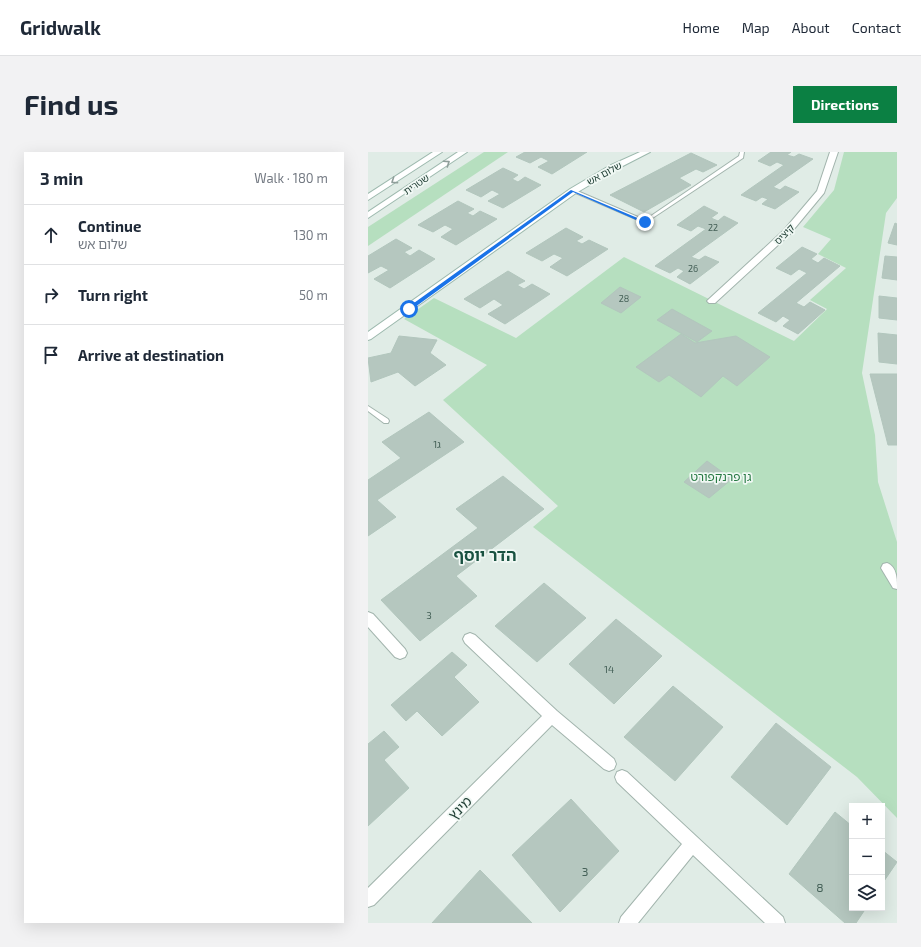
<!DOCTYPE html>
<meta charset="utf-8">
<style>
:root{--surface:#fff;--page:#f2f2f3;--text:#1f2937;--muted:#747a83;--line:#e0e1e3;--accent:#0b8043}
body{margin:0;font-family:"Exo 2","Noto Sans Hebrew",sans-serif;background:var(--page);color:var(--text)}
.controls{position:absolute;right:12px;bottom:12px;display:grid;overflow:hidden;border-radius:0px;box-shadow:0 4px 16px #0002}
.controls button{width:36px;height:36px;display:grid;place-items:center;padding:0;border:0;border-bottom:1px solid var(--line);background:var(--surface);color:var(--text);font:20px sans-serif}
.stop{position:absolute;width:12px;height:12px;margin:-9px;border:3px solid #1a73e8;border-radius:50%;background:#fff}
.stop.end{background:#1a73e8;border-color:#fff;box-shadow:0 1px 4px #0008}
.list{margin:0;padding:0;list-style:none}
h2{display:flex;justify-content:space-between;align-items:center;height:52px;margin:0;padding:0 16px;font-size:17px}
h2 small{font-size:13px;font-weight:400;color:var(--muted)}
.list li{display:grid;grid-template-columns:26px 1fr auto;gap:12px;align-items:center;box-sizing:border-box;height:60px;padding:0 16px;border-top:1px solid var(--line)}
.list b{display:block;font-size:15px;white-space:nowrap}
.list p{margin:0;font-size:13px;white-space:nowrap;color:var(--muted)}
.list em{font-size:13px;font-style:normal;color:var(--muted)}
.icon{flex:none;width:22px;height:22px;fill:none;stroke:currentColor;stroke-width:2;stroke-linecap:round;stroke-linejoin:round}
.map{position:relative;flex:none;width:529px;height:771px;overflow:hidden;border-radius:0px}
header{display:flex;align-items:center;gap:24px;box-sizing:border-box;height:56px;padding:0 20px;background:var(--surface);border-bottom:1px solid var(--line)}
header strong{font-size:19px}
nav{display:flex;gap:22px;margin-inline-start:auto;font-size:14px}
.intro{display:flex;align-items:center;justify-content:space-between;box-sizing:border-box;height:96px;padding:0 24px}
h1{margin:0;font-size:28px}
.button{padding:10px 18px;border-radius:0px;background:var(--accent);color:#fff;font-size:14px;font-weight:700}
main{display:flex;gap:24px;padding:0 24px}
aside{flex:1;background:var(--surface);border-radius:0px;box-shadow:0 4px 16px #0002}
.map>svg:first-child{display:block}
</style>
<header>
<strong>Gridwalk</strong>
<nav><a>Home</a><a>Map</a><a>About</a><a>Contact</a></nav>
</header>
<div class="intro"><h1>Find us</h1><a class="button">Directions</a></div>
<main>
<aside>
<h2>3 min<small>Walk · 180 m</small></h2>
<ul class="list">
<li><svg class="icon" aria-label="ahead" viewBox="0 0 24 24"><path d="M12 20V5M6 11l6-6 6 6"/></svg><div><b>Continue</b><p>שלום אש</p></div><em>130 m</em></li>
<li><svg class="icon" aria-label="right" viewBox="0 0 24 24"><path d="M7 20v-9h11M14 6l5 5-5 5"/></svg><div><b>Turn right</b></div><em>50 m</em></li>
<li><svg class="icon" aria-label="arrive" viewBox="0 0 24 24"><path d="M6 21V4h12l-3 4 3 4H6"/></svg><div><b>Arrive at destination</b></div></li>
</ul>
</aside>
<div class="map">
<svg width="529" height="771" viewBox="0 0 529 771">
<rect width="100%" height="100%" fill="#e0ece6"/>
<g fill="#b6dfbf">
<path d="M116,0H140L0,94V75Z"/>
<path d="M476,0H529V46L518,61L494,221L507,283L510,330L529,390V666L489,625L165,375L190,354L75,248L119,213L36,167L66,146L148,186L256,105L426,189L459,157L442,148L478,116L450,102L463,87L435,75L466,38Z"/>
</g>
<g fill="#b5c7bf" stroke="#b2c6bd">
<path d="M157,0H219L184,22L170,15L181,9L173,5L162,11L148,5Z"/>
<path d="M403,0H423L419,3L426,5L431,2L445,7L405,35L412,38L417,34L431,40L407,57L394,52L400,47L394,45L388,49L373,43L416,13L409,10L402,14L390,9Z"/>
<path d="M323,1L349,13L335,20L328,17L311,26L323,33L276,60L242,43Z"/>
<path d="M135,16L150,23L144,27L150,30L157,25L173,33L135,56L120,49L132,42L124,38L113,45L98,38Z"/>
<path d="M90,49L106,57L99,61L105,64L112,59L129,67L88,93L73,85L85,77L77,73L65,80L50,73Z"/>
<path d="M336,54L350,61L343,66L350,69L356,64L370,71L323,105L331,108L337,104L351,110L322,132L309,125L316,119L310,116L302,121L287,114L338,77L330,74L323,79L309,73Z"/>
<path d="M527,71L529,72V93L520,91Z"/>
<path d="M198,76L215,85L208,89L214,92L221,88L240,97L199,124L182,115L195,106L186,102L174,109L158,101Z"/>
<path d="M28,87L44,96L36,100L42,104L51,98L67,107L22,136L6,127L21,118L13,114L0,121V104Z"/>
<path d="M434,95L449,102L443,107L450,111L456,106L472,114L428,151L436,155L442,150L457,158L430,182L415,174L422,168L415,164L408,170L390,161L439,121L431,117L423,123L408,116Z"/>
<path d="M517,104L529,105V128L514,126Z"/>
<path d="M140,119L157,129L149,133L156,137L164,132L182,142L137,172L120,162L135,153L126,147L112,156L96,147Z"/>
<path d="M252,135L273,145L253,161L233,151Z"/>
<path d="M511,144L529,146V168L511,166Z"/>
<path d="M304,157L344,179L329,190L289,168Z"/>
<path d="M510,181L529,183V212L511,210Z"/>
<path d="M313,182L327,191L368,184L402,205L369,234L355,224L333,245L301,223L291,230L268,215Z"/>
<path d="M31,184L69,188L62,201L78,213L47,234L30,220L3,230L0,206L23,201Z"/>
<path d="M502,222H529V293H520Z"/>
<path d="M61,260L96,290L9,348L28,365L0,384V328L33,306L14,290Z"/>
<path d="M339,309L364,327L341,346L316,330Z"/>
<path d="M135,324L176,357L88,424L109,444L52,489L13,448L110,376L88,357Z"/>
<path d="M176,431L218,466L169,510L127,474Z"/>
<path d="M248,467L294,504L246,552L201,512Z"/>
<path d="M84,500L99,513L86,525L111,550L74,584L49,559L38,569L23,553Z"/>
<path d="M305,534L355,575L307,629L256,585Z"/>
<path d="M408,571L463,615L419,673L363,625Z"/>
<path d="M16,579L31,595L16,608L41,636L0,674V592Z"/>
<path d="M203,647L251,699L192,760L144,703Z"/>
<path d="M467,660L484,674V756H498L488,771H477L421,722Z"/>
<path d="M514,698L529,710L514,732Z"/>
<path d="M112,718L164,771H64Z"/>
</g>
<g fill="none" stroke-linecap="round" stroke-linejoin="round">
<g stroke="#a2b4ad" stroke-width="2">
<g id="lane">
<path d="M372,0H376L375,6L277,71L203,39L207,38L277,68L371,4Z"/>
<path d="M0,254L20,267L21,269L20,271H16L0,259Z"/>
</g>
</g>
<g stroke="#a2b4ad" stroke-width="2">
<g id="street">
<path d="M462,0H470L456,41L422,82L347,151H341L339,149L341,147L416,78L449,39Z"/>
<path d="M519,411C529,415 529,427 529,437L525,436L513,416L515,412Z"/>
<path d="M0,460L5,462L37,497L39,501L37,505L32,507L27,505L0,475Z"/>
<path d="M102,481L107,483L189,559L246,607L248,612L246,617L241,619L236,617L184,573L6,753L0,755V736L174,564L97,491L95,487L97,483Z"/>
<path d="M254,618L259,620L415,765L417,771H397L325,703L270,771H251L253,765L314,692L249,630L247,625L249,620Z"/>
</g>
</g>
<g stroke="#9db9ae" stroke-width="2">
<g id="secondary">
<path d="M65,0H74L0,48V42Z"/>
<path d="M90,0H99L0,66V60Z"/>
<path d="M272,0H282L247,18L208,41L3,187L0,188V180L202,37L241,14Z"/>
</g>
</g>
<use href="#lane" fill="#fff" fill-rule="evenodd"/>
<use href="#street" fill="#fff" fill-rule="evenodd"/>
<use href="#secondary" fill="#fff" fill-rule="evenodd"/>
</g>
<defs><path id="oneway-chevron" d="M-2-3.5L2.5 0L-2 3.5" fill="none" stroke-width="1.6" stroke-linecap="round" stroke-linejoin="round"/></defs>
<g stroke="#8f9e9a">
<use href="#oneway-chevron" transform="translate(79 11) rotate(-34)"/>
<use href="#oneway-chevron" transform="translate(26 29) rotate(146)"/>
</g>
<path fill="#1a73e8" d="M203,38L279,70L275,71L205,40L43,158H39V156Z"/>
<g text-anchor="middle" stroke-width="3.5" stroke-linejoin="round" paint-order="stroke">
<g font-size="9" fill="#446057">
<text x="345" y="79">22</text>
<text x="325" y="120">26</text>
<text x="256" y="150">28</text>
</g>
<g font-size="10" fill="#1f3e34" stroke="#f0f8f4">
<text transform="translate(236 21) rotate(-28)" y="4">שלום אש</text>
<text transform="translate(48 32) rotate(-34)" y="4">שטרית</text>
<text transform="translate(416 82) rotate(-46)" y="4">קיציס</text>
</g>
<g font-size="10" fill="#446057">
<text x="69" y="296">1ג</text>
<text x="61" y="467">3</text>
<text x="241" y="521">14</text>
</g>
<g font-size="12" fill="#267842" stroke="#f0f8f4">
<text x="353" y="329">גן פרנקפורט</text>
</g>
<g font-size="12" fill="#446057">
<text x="217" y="724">3</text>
<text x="452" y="740">8</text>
</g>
<g font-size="14" fill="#1f3e34" stroke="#f0f8f4">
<text transform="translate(92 656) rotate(-45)" y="5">מינץ</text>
</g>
<g font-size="16" font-weight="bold" fill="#195241" stroke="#f0f8f4">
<text x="117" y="409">הדר יוסף</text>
</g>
</g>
</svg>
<div class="controls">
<button>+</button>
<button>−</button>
<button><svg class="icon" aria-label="layers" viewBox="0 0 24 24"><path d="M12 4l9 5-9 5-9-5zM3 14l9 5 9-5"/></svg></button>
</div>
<div class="stop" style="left:41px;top:157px"></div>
<div class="stop end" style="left:277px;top:70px"></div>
</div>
</main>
